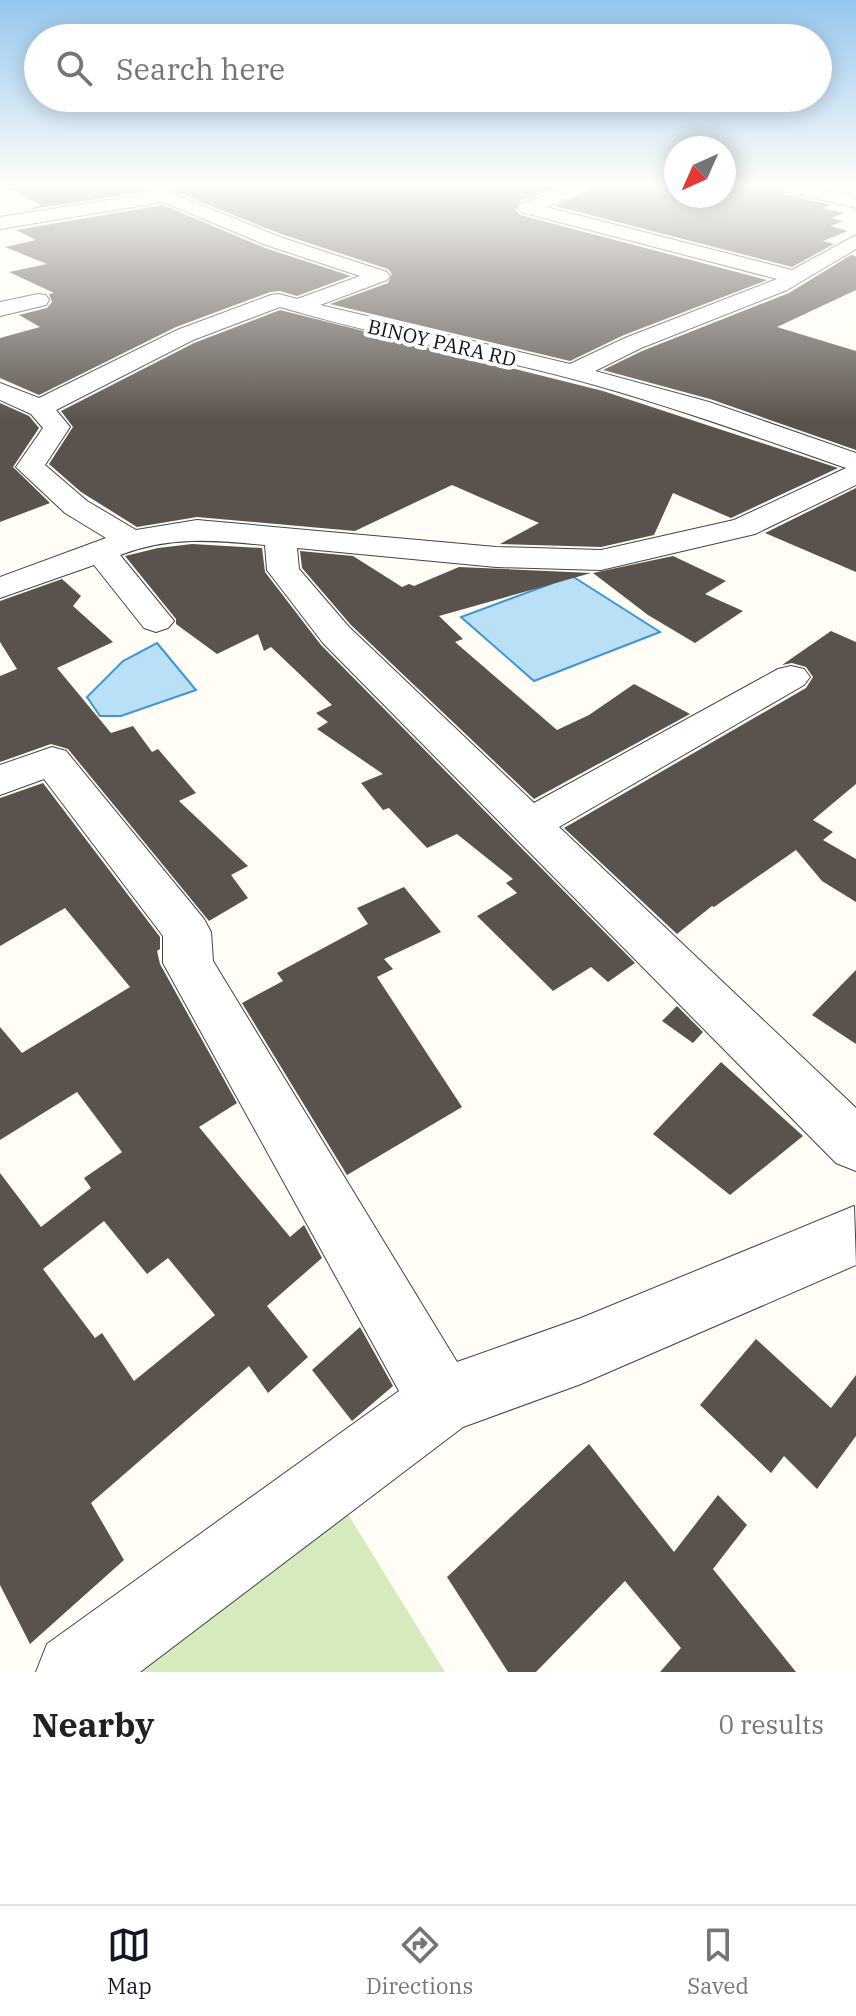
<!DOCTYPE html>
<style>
:root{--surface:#fff;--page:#f6f6f6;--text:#202124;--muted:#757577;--line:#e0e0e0;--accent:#111827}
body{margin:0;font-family:"IBM Plex Serif",serif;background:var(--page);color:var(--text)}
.compass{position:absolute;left:664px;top:136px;width:72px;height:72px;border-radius:50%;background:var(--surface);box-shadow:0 4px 20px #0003;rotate:225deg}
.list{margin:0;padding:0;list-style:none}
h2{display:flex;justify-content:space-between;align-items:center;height:104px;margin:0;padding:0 32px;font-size:34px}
h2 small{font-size:26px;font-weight:400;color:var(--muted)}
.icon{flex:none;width:44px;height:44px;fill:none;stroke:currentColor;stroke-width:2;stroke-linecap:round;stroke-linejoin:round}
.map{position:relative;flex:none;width:856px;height:1672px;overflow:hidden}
.search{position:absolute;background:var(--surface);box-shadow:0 4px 20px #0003;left:24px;right:24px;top:24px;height:88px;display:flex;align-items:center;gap:20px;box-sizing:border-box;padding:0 28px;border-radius:44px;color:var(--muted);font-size:30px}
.sheet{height:232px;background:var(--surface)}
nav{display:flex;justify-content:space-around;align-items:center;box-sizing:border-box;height:112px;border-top:2px solid var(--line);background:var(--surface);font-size:22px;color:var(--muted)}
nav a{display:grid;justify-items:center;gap:4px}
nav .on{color:var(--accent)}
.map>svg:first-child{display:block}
</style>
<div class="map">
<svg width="856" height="1672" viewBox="0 0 856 1672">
<rect width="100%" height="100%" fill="#fffdf5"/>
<path fill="#d5ebbd" d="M343,1506L445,1672H139Z"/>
<g fill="#b9e0f7" stroke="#3f96cf" stroke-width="2">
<path d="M572,576L660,632L534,681L461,617Z"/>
<path d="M157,643L196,690L121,716H100L87,697L123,661Z"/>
</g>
<g fill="#5a524d" fill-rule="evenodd">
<path d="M3,187H148L149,191L26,210L41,205Z"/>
<path d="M171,187H559L520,201L516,210L520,215L767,280L624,335L570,361L330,304L388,283L392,274L388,269L281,234L173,191Z"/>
<path d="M597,187H676V196H724V187H773L781,189L784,194L831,205L823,208L844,213L831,218L843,221L830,226L848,231L823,241L834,244L792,267L555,206Z"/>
<path d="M163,205L265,248L351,276L297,296L280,291L270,292L176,327L39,395L0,378V338L40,327L19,315L47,308L52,302L49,294L54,293L9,272L47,264L5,247L36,240L16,230Z"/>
<path d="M851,255L856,256V290L777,327L856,351V450L710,399L603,370L642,351L789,293Z"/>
<path d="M280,310L603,391L838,468L731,518L673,493L654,535L601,547L500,544L539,523L452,485L355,531L197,517L137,527L81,492L49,464L73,427L61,411L194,343Z"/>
<path d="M0,403L29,416L39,428L13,467L50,503L0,522Z"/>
<path d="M856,488V572L765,533Z"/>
<path d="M192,544L262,548L265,572L321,645L635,963L608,982L591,967L553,991L477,916L517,893L506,883L513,879L457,834L427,848L389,808L383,810L361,783L383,774L317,729L328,722L316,713L332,705L271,647L264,651L258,634L217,654L176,624V619L125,556L158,548Z"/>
<path d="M300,551L353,556L402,587L409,584L414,586L459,567L591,573L439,616L463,639L455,642L557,730L589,715L634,684L690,714L534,799L351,625L302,568Z"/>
<path d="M673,556L726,581L705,594L743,611L695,643L648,615L593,573Z"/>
<path d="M62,579L81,596L73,606L113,642L57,668L111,733L133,726L152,752L158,749L196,793L179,801L248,866L231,875L248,898L209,921L68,749L51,744L0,762V676L17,669L0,642V601Z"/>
<path d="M831,631L856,642V784L813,820L833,832L823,840L856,859V902L822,881L796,850L714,907L712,906L677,934L564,828L806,688L813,677L806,667L792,663L782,665Z"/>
<path d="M43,783L160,937V949L157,951L160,964L237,1103L199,1127L290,1237L304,1225L322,1258L267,1306L308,1357L268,1393L249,1366L91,1503L124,1560L30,1644L0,1585V1173L41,1227L91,1188L84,1178L122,1152L77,1092L0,1140V1027L22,1053L130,987L65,908L0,946V798ZM104,1221L147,1274L168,1258L215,1315L134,1381L102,1333L95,1338L43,1269Z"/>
<path d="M404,887L441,932L384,959L393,969L377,977L462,1107L347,1175L242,1003L283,981L277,973L368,924L357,908Z"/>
<path d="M856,970V1044L812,1015Z"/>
<path d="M677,1006L703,1032L693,1043L662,1021Z"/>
<path d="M721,1062L803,1136L730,1195L653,1134Z"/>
<path d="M360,1327L393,1386L352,1421L312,1370Z"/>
<path d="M756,1339L831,1408L856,1375V1436L817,1489L784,1456L771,1473L700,1405Z"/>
<path d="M589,1444L674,1552L718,1495L747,1525L713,1569L796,1672H660L681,1648L625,1581L536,1672H508L447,1577Z"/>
</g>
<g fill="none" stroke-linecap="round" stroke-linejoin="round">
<g stroke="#444" stroke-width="2">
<g id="minor">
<path d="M151,187H168L171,193L280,237L387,272L390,276L387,280L320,305L570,364L625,338L777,279L521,212L518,208L521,204L569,187H594L546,207L792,270L856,235V249L787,290L641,348L595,371L709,402L856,453V485L755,534L601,570L496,567L297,548L299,569L349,627L534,803L778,669L791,666L804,669L810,677L804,685L559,827L856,1108V1171L836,1163L323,643L267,570L265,545C213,540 170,536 120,555L174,621L168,628L156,632L144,628L94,565L0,598V577L106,538L65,513L16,467L43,428L31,414L0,400V383L39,398L177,330L271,295L279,294L297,299L360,276L266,245L163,202L0,229V217L154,193ZM280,307C375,335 473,353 569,378C663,403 754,436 846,468L734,520L601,550L496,547L197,520L136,530L87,501L45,465L70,427L56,410L193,340Z"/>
<path d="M783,187H813L856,198V208L785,191Z"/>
<path d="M38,294L46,295L49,300L46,305L0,316V302Z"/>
<path d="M52,747L66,751L204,919L211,932L213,961L457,1362L581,1318L854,1206L856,1265L581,1384L463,1427L140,1672H36L47,1644L399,1391L163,963V936L44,779L0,795V765Z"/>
</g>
</g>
<use href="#minor" fill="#fff" fill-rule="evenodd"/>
</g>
<linearGradient id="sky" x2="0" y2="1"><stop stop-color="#95c6ee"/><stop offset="0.44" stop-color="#fffefa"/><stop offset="1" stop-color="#fffefa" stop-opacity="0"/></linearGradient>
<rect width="856" height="421" fill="url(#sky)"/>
<g text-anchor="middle" stroke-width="8" stroke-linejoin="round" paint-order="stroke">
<g font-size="20" fill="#111" stroke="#fff">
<text transform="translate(442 343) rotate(13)" y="7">BINOY PARA RD</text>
</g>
</g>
</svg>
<svg class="compass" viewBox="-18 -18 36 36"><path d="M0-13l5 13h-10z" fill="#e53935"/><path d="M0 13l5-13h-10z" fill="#757577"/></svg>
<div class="search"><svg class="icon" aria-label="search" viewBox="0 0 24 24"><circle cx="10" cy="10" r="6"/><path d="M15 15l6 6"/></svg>Search here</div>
</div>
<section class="sheet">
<h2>Nearby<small>0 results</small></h2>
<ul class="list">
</ul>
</section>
<nav>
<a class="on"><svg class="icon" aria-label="map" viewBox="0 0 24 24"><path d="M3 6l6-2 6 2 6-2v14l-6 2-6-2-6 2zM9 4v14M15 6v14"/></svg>Map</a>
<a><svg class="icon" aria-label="directions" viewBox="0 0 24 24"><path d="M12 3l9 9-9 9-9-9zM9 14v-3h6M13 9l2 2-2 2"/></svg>Directions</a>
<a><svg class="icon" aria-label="saved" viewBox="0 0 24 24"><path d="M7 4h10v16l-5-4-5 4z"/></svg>Saved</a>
</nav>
